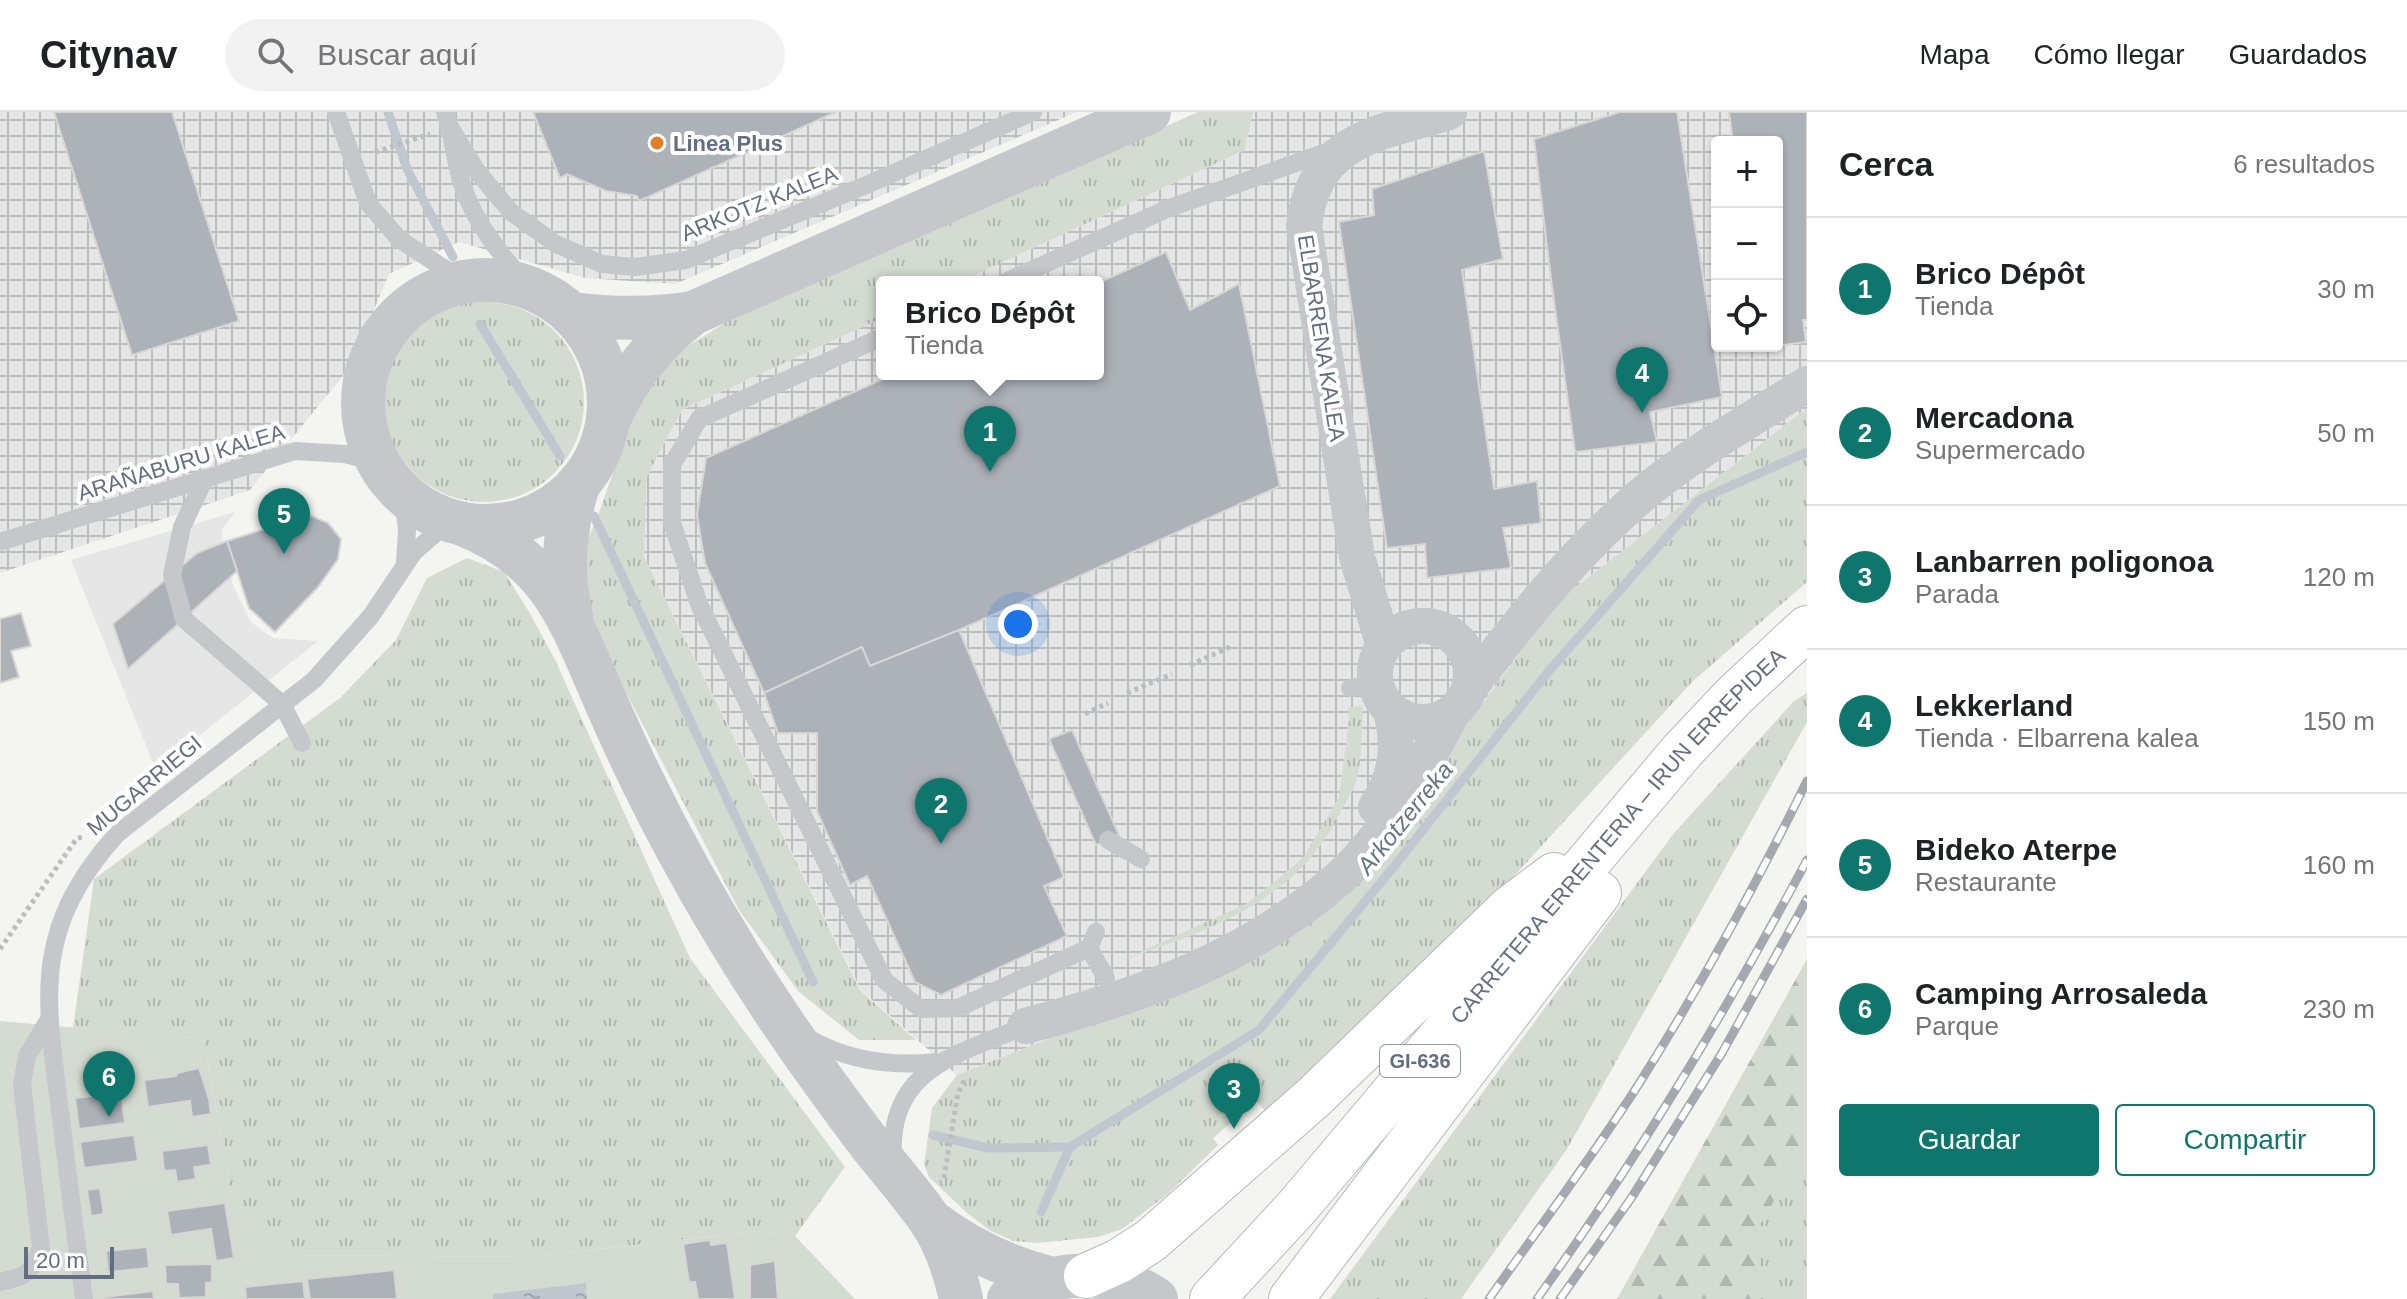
<!DOCTYPE html>
<html lang="es">
<meta charset="utf-8">
<style>
:root{--surface:#fff;--page:#f2f2f2;--text:#202124;--muted:#757577;--line:#e0e0e0;--accent:#0f766e}
body{margin:0;font-family:Helvetica,sans-serif;background:var(--page);color:var(--text)}
.controls{position:absolute;right:24px;top:24px;display:grid;overflow:hidden;border-radius:8px;box-shadow:0 2px 6px #0004}
.controls button{width:72px;height:72px;display:grid;place-items:center;padding:0;border:0;border-bottom:2px solid var(--line);background:var(--surface);color:var(--text);font:40px sans-serif}
.scale{position:absolute;left:24px;bottom:20px;width:90px;box-sizing:border-box;padding-left:8px;border:4px solid #646e82;border-top:0;font-size:22px;line-height:28px;white-space:nowrap;color:#646e82;-webkit-text-stroke:6px #fff;paint-order:stroke}
.you{position:absolute;left:1018px;top:512px;width:28px;height:28px;margin:-20px;border:6px solid #fff;border-radius:50%;background:#1a73e8;box-shadow:0 0 0 12px #1a73e833}
.badge{display:grid;place-items:center;width:52px;height:52px;border-radius:50%;background:var(--accent);color:#fff;font-size:26px;font-weight:700}
.pin{position:absolute;translate:-50% -66px;filter:drop-shadow(0 2px 4px #0008)}
.pin::after{content:'';position:absolute;top:42px;width:28px;height:24px;background:inherit;clip-path:polygon(0 0,100% 0,50% 100%)}
.popup{position:absolute;left:876px;top:164px;width:228px;height:104px;box-sizing:border-box;display:grid;place-content:center;border-radius:8px;background:var(--surface);filter:drop-shadow(0 2px 6px #0005);font-size:26px;white-space:nowrap;color:var(--muted)}
.popup b{font-size:30px;color:var(--text)}
.popup::after{content:'';position:absolute;left:50%;top:100%;margin-left:-16px;border:16px solid transparent;border-top-color:var(--surface)}
.list{margin:0;padding:0;list-style:none}
h2{display:flex;justify-content:space-between;align-items:center;height:104px;margin:0;padding:0 32px;font-size:34px}
h2 small{font-size:26px;font-weight:400;color:var(--muted)}
.list li{display:grid;grid-template-columns:52px 1fr auto;gap:24px;align-items:center;box-sizing:border-box;height:144px;padding:0 32px;border-top:2px solid var(--line)}
.list b{display:block;font-size:30px;white-space:nowrap}
.list p{margin:0;font-size:26px;white-space:nowrap;color:var(--muted)}
.list em{font-size:26px;font-style:normal;color:var(--muted)}
.actions{display:flex;gap:16px;padding:24px 32px}
.actions a{flex:1;padding:18px 0;border:2px solid var(--accent);border-radius:8px;text-align:center;font-size:28px;color:var(--accent)}
.actions .main{background:var(--accent);color:#fff}
.icon{flex:none;width:44px;height:44px;fill:none;stroke:currentColor;stroke-width:2;stroke-linecap:round;stroke-linejoin:round}
.map{position:relative;flex:none;width:1807px;height:1187px;overflow:hidden}
header{display:flex;align-items:center;gap:48px;box-sizing:border-box;height:112px;padding:0 40px;background:var(--surface);border-bottom:2px solid var(--line)}
header strong{font-size:38px}
nav{display:flex;gap:44px;margin-inline-start:auto;font-size:28px}
.search{width:560px;height:72px;background:var(--page);display:flex;align-items:center;gap:20px;box-sizing:border-box;padding:0 28px;border-radius:44px;color:var(--muted);font-size:30px}
main{display:flex}
aside{flex:1;background:var(--surface)}
.map>svg:first-child{display:block}
</style>
<header>
<strong>Citynav</strong>
<div class="search"><svg class="icon" aria-label="search" viewBox="0 0 24 24"><circle cx="10" cy="10" r="6"/><path d="M15 15l6 6"/></svg>Buscar aquí</div>
<nav><a>Mapa</a><a>Cómo llegar</a><a>Guardados</a></nav>
</header>
<main>
<div class="map">
<svg width="1807" height="1187" viewBox="0 0 1807 1187">
<defs>
<pattern id="industrial-grid" width="8" height="8" patternUnits="userSpaceOnUse" patternTransform="scale(2)"><rect width="8" height="8" fill="#e5e6e5"/><path d="M0 4h8M4 0v8" fill="none" stroke="#bdbfbf"/></pattern>
<pattern id="grass-tufts" width="24" height="20" patternUnits="userSpaceOnUse" patternTransform="scale(2)"><rect width="24" height="20" fill="#d4dcd2"/><path d="M3 7l-1-3M5 7V3M7 7l1-3M15 17l-1-3M17 17v-4M19 17l1-3" fill="none" stroke="#b0b7b0"/></pattern>
<pattern id="forest-firs" width="22" height="20" patternUnits="userSpaceOnUse" patternTransform="scale(2)"><rect width="22" height="20" fill="#d4dcd2"/><path d="M5 1l3.5 6h-7zM16 11l3.5 6h-7z" fill="#b0b7b0"/></pattern>
<pattern id="water-ripples" width="26" height="14" patternUnits="userSpaceOnUse" patternTransform="scale(2)"><rect width="26" height="14" fill="#c1c7cf"/><path d="M2 4q2-2 4 0t4 0M15 11q2-2 4 0t4 0" fill="none" stroke="#a0a6ad"/></pattern>
</defs>
<rect width="100%" height="100%" fill="#f4f5f1"/>
<path fill="#e5e6e5" d="M235,400L223,416L222,425L232,471L251,510L273,526L318,529L156,658L71,448Z"/>
<g fill="url(#industrial-grid)" fill-rule="evenodd">
<path d="M0,0H1077L675,172L585,166L459,130L389,162L350,255L250,378L0,461Z"/>
<path d="M1253,0H1807V296L1559,488L1357,760L1154,885L957,963L861,878L644,445L647,364L682,298L882,206V262H1098V170H960L1245,38ZM1717,30H1777V234H1717Z"/>
</g>
<g fill="url(#grass-tufts)">
<path d="M1198,0H1253L1245,38L960,170H882V206L682,298L647,364L644,445L860,878L916,928H859L798,879L739,798L589,509L578,450L598,403L639,288L673,243L730,208Z"/>
<circle cx="484" cy="290" r="100"/>
<path d="M1807,296V470L1692,570L1473,809L1266,1000L1256,989L1213,1026L1218,1033L1169,1081L1122,1117L1098,1125L1037,1131L1013,1129L989,1118L967,1101L929,1065L924,1052L932,996L957,963L1154,885L1357,760L1559,488Z"/>
<path d="M467,446L504,460L531,503L555,548L690,846L845,1055L795,1124L758,1119L530,1145L281,1143L231,1083L204,927L73,916L94,767L340,586L396,528L427,466Z"/>
<path d="M1807,581V610L1567,1037L1461,1187H1330L1674,721L1794,589Z"/>
<path d="M1362,594L1363,603C1361,624 1362,649 1356,669C1353,679 1347,688 1342,697C1299,788 1213,817 1123,848L1248,791L1303,746L1339,685L1349,608L1348,595Z"/>
<path d="M1807,1033V1187H1760V1112Z"/>
</g>
<path fill="url(#forest-firs)" d="M1807,847V1033L1761,1111L1760,1187H1617Z"/>
<path fill="#d4dcd2" d="M0,909L204,927L231,1083L281,1143L530,1145L758,1119L795,1124L855,1187H0Z"/>
<path fill="url(#water-ripples)" d="M586,1171L587,1187H493V1182Z"/>
<g fill="none" stroke-linecap="round" stroke-linejoin="round">
<g stroke="#c1c7cf" stroke-width="9">
<path d="M388,0L407,57L453,145"/>
<path d="M480,212L560,344"/>
<path d="M594,404L813,870"/>
<path d="M933,1023L988,1036L1070,1035"/>
<path d="M1041,1100L1070,1035L1259,918L1396,752L1548,560L1699,388L1807,340"/>
</g>
</g>
<g fill="#adb2b9" stroke="#d6d6d4" stroke-width="2">
<path d="M54,0H172L239,209L132,243Z"/>
<path d="M533,0H836L639,89L637,84L606,79L567,62L560,66Z"/>
<path d="M1620,0H1677L1722,285L1650,300L1657,330L1575,340L1551,167L1534,27Z"/>
<path d="M1729,0H1807V208H1803L1806,230L1777,234V30H1733Z"/>
<path d="M1484,39L1503,147L1462,158L1494,377L1537,369L1541,411L1503,416L1511,456L1427,466L1425,432L1387,436L1339,110L1374,103L1372,77Z"/>
<path d="M1166,140L1190,198L1239,172L1280,374L959,518L870,554L862,535L764,581L705,451L697,403L706,346L894,262H1098V171Z"/>
<path d="M309,403L328,411L341,427L338,447L318,475L275,520L249,496L227,429Z"/>
<path d="M227,429L237,459L128,557L113,512L197,441Z"/>
<path d="M21,501L31,534L11,539L19,565L0,571V507Z"/>
<path d="M959,518L1064,765L1044,774L1067,824L941,883L915,870L867,764L850,773L817,699V621H778L764,581L862,535L870,554Z"/>
<path d="M1072,618L1119,723L1096,733L1049,627Z"/>
<path d="M199,956L209,987L211,1002L192,1005L190,989L148,995L144,968L176,964L177,961Z"/>
<path d="M121,981L125,1011L79,1017L75,986Z"/>
<path d="M134,1023L138,1049L84,1056L80,1030Z"/>
<path d="M208,1033L211,1053L194,1055L196,1067L177,1070L175,1058L164,1059L162,1039Z"/>
<path d="M100,1076L104,1102L91,1104L87,1078Z"/>
<path d="M225,1091L234,1146L216,1149L211,1117L171,1123L167,1099Z"/>
<path d="M710,1128L711,1133L727,1131L735,1187H698L695,1170H689L683,1132Z"/>
<path d="M147,1135L149,1156L108,1160L106,1139Z"/>
<path d="M775,1149L778,1187H750V1153Z"/>
<path d="M212,1152V1170L206,1171V1185L179,1186L178,1172H166L165,1153Z"/>
<path d="M394,1158L397,1187H310L307,1167Z"/>
<path d="M303,1169L305,1187H246L245,1175Z"/>
<path d="M153,1179L154,1187H104V1185Z"/>
</g>
<g fill="none" stroke-linecap="round" stroke-linejoin="round">
<g stroke="#b5b8bd" stroke-width="46">
<g id="primary">
<path d="M1086,1164L1119,1149L1150,1129L1313,986L1510,796L1554,763"/>
<path id="s1" d="M1212,1187L1298,1094L1682,639L1735,583L1807,516"/>
<path d="M1291,1187L1599,781"/>
</g>
</g>
<g stroke="#bcbdc0" stroke-width="5" stroke-dasharray="4 4" stroke-linecap="butt">
<path d="M375,40L430,22"/>
<path d="M1190,553L1230,535"/>
<path d="M1127,581L1172,562"/>
<path d="M1085,602L1108,591"/>
<path d="M0,837L77,726L85,725"/>
<path d="M944,1066L958,981L965,967"/>
</g>
<g stroke="#c5c7cb" stroke-width="18">
<path d="M336,0L368,91L399,127L465,170"/>
<path d="M445,0C453,24 455,49 462,72C474,110 506,152 535,179"/>
<path d="M450,15L476,58L511,100L556,132L602,152L635,155L686,148L871,71L1033,0"/>
<path d="M1005,170L1167,97L1332,38"/>
<path d="M882,225L699,307L672,353V411L699,492L884,868L921,897L958,896L1089,836L1096,820"/>
<path d="M205,366L182,415L172,463L184,507L282,592L302,631"/>
<path d="M403,383L407,418L405,451"/>
<path d="M0,430L295,339L345,342L379,351"/>
<path d="M1350,576L1375,572"/>
<path d="M1108,728L1141,747"/>
<path d="M1089,836L1106,866"/>
<path d="M808,926C848,949 891,955 937,950"/>
<path d="M893,1048C887,956 957,943 1025,914"/>
<path d="M0,1170C27,1164 31,1162 41,1136L22,973L27,944L48,909"/>
<path d="M84,1187C76,1127 68,1066 61,1006C46,888 30,819 117,722L314,568L371,504L414,440L451,408"/>
</g>
<g stroke="#c5c7cb" stroke-width="36">
<circle cx="1423" cy="562" r="48"/>
<path d="M1384,534L1357,445L1304,114C1314,26 1378,22 1449,0"/>
<path d="M1470,575C1525,503 1583,430 1654,373C1702,335 1756,305 1807,272"/>
<path d="M1376,695C1397,664 1400,635 1391,599"/>
<path d="M1025,914C1140,884 1247,847 1338,767C1388,723 1421,660 1452,601"/>
</g>
<g stroke="#c5c7cb" stroke-width="44">
<circle cx="486" cy="291" r="123"/>
<path d="M571,202C613,207 651,208 693,201"/>
<path d="M608,309C628,264 654,231 693,201L1149,0"/>
<path d="M463,412C553,448 570,509 606,590C653,699 712,805 778,904C807,947 838,990 870,1032C890,1057 912,1082 930,1108C946,1131 955,1160 961,1187"/>
<path d="M571,504C560,458 564,415 579,371"/>
<path d="M931,1109C968,1137 1005,1155 1049,1166"/>
<path d="M1009,1187C1055,1156 1109,1156 1156,1187"/>
</g>
<use href="#primary" stroke="#fff" stroke-width="44"/>
<g stroke="#a5a8af" stroke-width="9">
<g id="rail">
<path d="M1489,1187C1540,1114 1594,1043 1642,967C1702,871 1757,771 1807,669"/>
<path d="M1537,1187C1637,1047 1726,900 1807,748"/>
<path d="M1560,1187L1632,1085L1722,941L1807,787"/>
</g>
</g>
<use href="#rail" stroke="#fff" stroke-width="6" stroke-dasharray="18" stroke-linecap="butt"/>
</g>
<circle fill="#e17e26" stroke="#fff" stroke-width="3" cx="657" cy="31" r="8"/>
<g text-anchor="middle" stroke-width="8" stroke-linejoin="round" paint-order="stroke">
<rect fill="#fff" stroke="#929aa8" stroke-width="2" x="1380" y="933" width="80" height="32" rx="6"/>
<g font-size="20" font-weight="bold" fill="#646e82">
<text x="1420" y="956">GI-636</text>
</g>
<g font-size="22" font-weight="bold" fill="#646e82" stroke="#fff" text-anchor="start">
<text x="673" y="39">Linea Plus</text>
</g>
<g font-size="22" fill="#646e82" stroke="#fff">
<text transform="translate(759 91) rotate(-22)" y="8">ARKOTZ KALEA</text>
<text transform="translate(1322 226) rotate(81)" y="8">ELBARRENA KALEA</text>
<text transform="translate(181 350) rotate(-17)" y="8">ARAÑABURU KALEA</text>
<text transform="translate(144 673) rotate(-40)" y="8">MUGARRIEGI</text>
<text dy="8" stroke="none"><textPath href="#s1" startOffset="616">CARRETERA ERRENTERIA – IRUN ERREPIDEA</textPath></text>
</g>
<g font-size="24" font-style="italic" fill="#657586" stroke="#fff">
<text transform="translate(1405 706) rotate(-51)" y="8">Arkotzerreka</text>
</g>
</g>
</svg>
<div class="controls">
<button>+</button>
<button>−</button>
<button><svg class="icon" aria-label="locate" viewBox="0 0 24 24"><circle cx="12" cy="12" r="6"/><path d="M12 2v4M12 18v4M2 12h4M18 12h4"/></svg></button>
</div>
<div class="scale">20 m</div>
<div class="you"></div>
<div class="pin badge" style="left:990px;top:360px">1</div>
<div class="popup"><b>Brico Dépôt</b>Tienda</div>
<div class="pin badge" style="left:941px;top:732px">2</div>
<div class="pin badge" style="left:1234px;top:1017px">3</div>
<div class="pin badge" style="left:1642px;top:301px">4</div>
<div class="pin badge" style="left:284px;top:442px">5</div>
<div class="pin badge" style="left:109px;top:1005px">6</div>
</div>
<aside>
<h2>Cerca<small>6 resultados</small></h2>
<ul class="list">
<li><span class="badge">1</span><div><b>Brico Dépôt</b><p>Tienda</p></div><em>30 m</em></li>
<li><span class="badge">2</span><div><b>Mercadona</b><p>Supermercado</p></div><em>50 m</em></li>
<li><span class="badge">3</span><div><b>Lanbarren poligonoa</b><p>Parada</p></div><em>120 m</em></li>
<li><span class="badge">4</span><div><b>Lekkerland</b><p>Tienda · Elbarrena kalea</p></div><em>150 m</em></li>
<li><span class="badge">5</span><div><b>Bideko Aterpe</b><p>Restaurante</p></div><em>160 m</em></li>
<li><span class="badge">6</span><div><b>Camping Arrosaleda</b><p>Parque</p></div><em>230 m</em></li>
</ul>
<div class="actions"><a class="main">Guardar</a><a>Compartir</a></div>
</aside>
</main>
